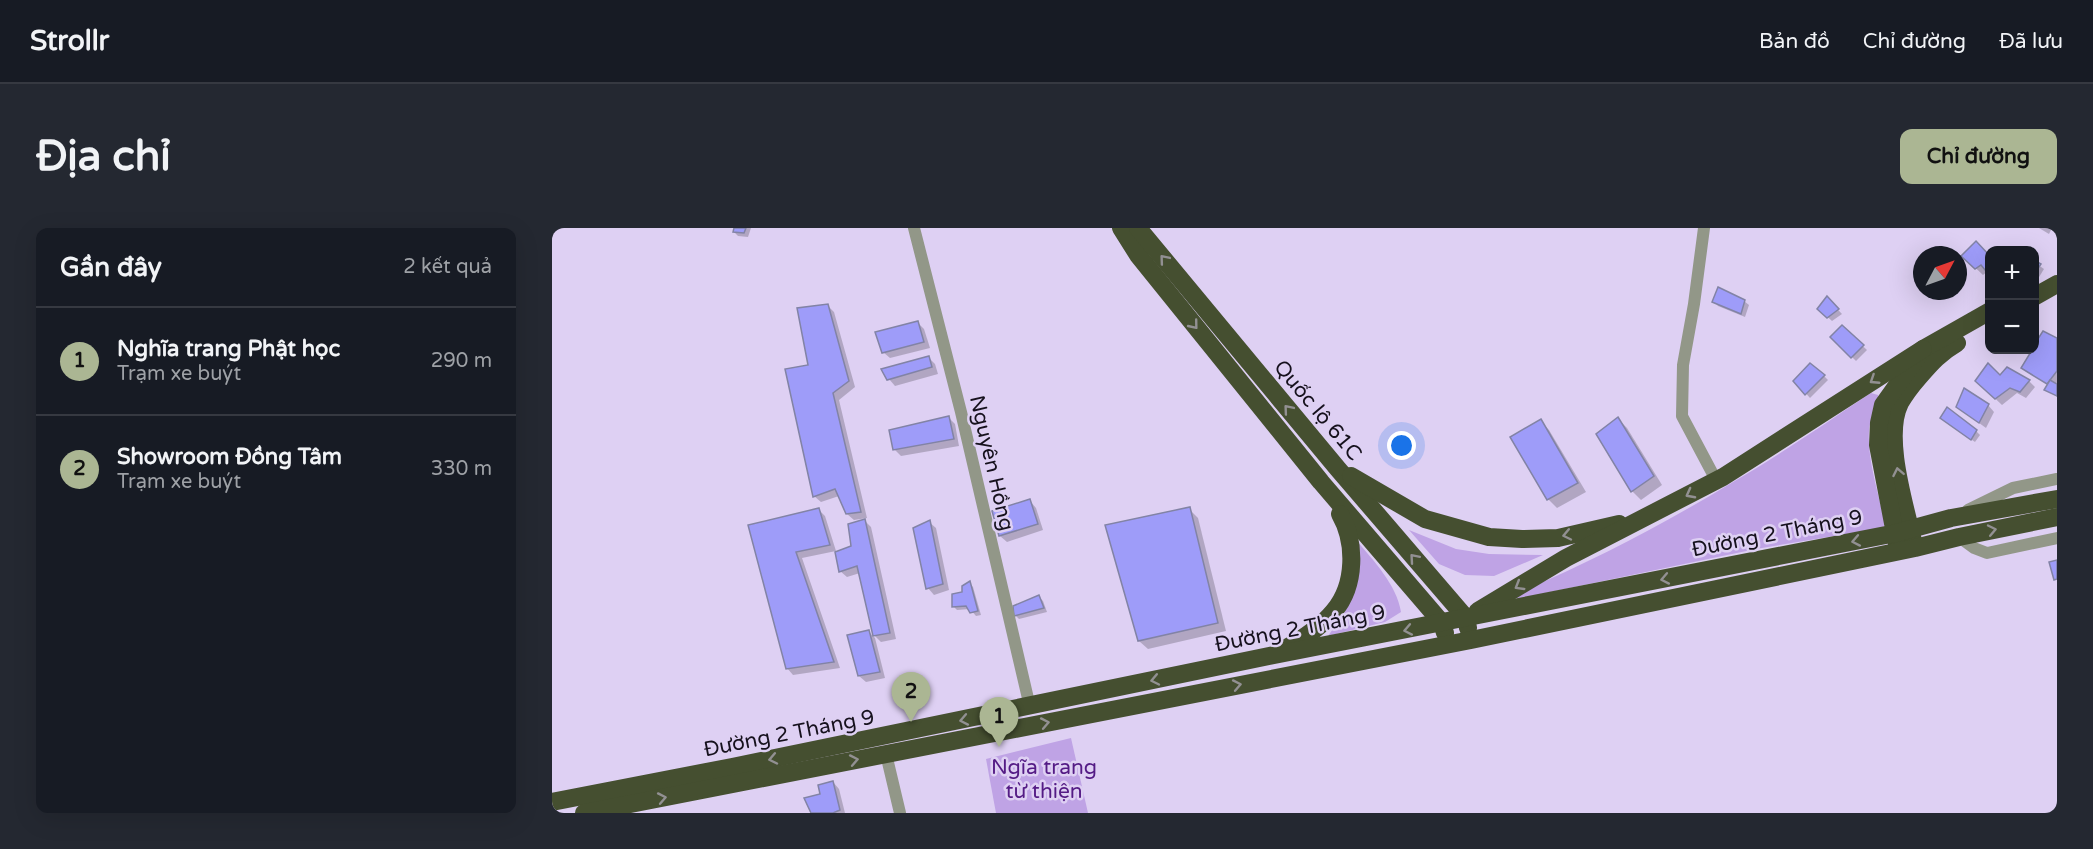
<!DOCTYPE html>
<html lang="vi">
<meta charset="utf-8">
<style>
:root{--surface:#171b24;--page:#242831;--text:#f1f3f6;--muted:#9ea1a6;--line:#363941;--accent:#abb693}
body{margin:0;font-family:"Varela Round",sans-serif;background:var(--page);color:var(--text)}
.controls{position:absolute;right:18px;top:18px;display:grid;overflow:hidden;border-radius:12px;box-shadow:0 6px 24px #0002}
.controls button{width:54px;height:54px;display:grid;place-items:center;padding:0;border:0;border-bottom:2px solid var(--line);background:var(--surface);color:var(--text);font:30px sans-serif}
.compass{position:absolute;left:1361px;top:18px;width:54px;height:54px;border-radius:50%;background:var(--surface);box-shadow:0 6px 24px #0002;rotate:49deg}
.you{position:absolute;left:850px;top:218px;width:21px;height:21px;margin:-15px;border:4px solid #fff;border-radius:50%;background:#1a73e8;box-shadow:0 0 0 9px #1a73e833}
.badge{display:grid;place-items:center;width:39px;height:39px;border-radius:50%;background:var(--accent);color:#111;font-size:20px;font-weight:700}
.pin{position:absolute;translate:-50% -50px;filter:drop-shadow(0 2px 3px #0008)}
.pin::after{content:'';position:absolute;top:32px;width:21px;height:18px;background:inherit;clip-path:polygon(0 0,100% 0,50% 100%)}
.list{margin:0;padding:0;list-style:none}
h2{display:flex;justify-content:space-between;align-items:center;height:78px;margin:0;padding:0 24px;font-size:26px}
h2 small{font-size:20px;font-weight:400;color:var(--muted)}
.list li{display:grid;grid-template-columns:39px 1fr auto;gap:18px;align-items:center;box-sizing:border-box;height:108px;padding:0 24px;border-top:2px solid var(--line)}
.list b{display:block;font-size:22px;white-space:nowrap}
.list p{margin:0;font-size:20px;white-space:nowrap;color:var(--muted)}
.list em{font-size:20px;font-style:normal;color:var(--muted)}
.map{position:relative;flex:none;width:1505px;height:585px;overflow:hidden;border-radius:12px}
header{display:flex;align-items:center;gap:36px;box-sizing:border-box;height:84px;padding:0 30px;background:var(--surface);border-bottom:2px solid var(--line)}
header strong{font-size:28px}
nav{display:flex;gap:33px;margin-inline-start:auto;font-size:21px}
.intro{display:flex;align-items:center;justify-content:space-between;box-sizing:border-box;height:144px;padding:0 36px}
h1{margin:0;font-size:42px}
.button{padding:15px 27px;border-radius:12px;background:var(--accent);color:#111;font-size:21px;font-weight:700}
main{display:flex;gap:36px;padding:0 36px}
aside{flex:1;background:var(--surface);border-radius:12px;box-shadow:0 6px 24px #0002}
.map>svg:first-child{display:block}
</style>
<header>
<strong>Strollr</strong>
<nav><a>Bản đồ</a><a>Chỉ đường</a><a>Đã lưu</a></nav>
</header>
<div class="intro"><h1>Địa chỉ</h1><a class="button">Chỉ đường</a></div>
<main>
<aside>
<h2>Gần đây<small>2 kết quả</small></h2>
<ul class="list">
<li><span class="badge">1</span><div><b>Nghĩa trang Phật học</b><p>Trạm xe buýt</p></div><em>290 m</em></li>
<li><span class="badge">2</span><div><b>Showroom Đồng Tâm</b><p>Trạm xe buýt</p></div><em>330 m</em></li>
</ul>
</aside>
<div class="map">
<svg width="1505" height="585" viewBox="0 0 1505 585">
<rect width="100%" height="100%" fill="#ded0f3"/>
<g fill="#bfa3e5">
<path d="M1319,165L1326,167C1328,178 1317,191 1317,203C1315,231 1327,267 1333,295L1331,300L1204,321L965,371L963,366C1037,335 1108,298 1176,257C1225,229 1272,196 1319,165Z"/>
<path d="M857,302L904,321L937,326L991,327L942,348L913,347L887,336Z"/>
<path d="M804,312C821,332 845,357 849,384L833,394L776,408L793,384L802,358Z"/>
<path d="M519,510L536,585H444L434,531Z"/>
</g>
<g fill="#0003">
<path d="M183,0H199L196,9L186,8L182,4Z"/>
<path d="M1487,0H1500L1497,6Z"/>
<path d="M1424,15L1436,43L1431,47L1411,28Z"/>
<path d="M1482,34L1492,41L1484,54L1482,53Z"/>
<path d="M1275,70L1290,86L1280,93L1267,81Z"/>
<path d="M1162,73H1192L1197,77L1193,89L1166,78Z"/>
<path d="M275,77L282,84L303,159L287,172L315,290L302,292L295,286L287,268L269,274L262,268L258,139Z"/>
<path d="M366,95L372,101L378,120L338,130L331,124Z"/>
<path d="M1290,99L1315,122L1304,133L1280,109Z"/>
<path d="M1505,112V169L1494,161L1502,159L1476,142V145L1471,139L1481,122Z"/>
<path d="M377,130L383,136L386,146L343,158L337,151Z"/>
<path d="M1272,148L1276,152L1258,170L1243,153Z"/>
<path d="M1448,149L1477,153L1483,159L1474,170L1465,165L1450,177L1431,159Z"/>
<path d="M1436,177L1442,184L1434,200L1405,179Z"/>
<path d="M396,189L403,196L407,218L349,228L343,222L338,203Z"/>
<path d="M1066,191L1075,200L1110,257L1089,272L1080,263Z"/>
<path d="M988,193L997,202L1034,264L1005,280L996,271L960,209Z"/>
<path d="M1394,194L1424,203L1428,207L1423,214Z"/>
<path d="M478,273L484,280L491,302L455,314L448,308L441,284Z"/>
<path d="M637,281L646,290L674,403L596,421L587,413Z"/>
<path d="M267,282L273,288L284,323L250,330L288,440L241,447L235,440L198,298Z"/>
<path d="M312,292L319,299L344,411L329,414L322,407L308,345L295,349L288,343Z"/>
<path d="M377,294L384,300L397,362L382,367L376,360Z"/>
<path d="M417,355L421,359L429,387L424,388L418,381L405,382L401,378Z"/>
<path d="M487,369L491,373L495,384L467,391L463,387Z"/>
<path d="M317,404L323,410L333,450L314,454L307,448Z"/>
<path d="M281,554L287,561L293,585H260L270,568Z"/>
</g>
<g fill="#9e9cf9" stroke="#8283a5" stroke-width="1.5">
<path d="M182,0H194L192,5L181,4Z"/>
<path d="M1424,13L1438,28V48L1429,37L1423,41L1409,28Z"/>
<path d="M1482,32L1489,36L1482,46Z"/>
<path d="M1166,59L1193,72L1189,86L1160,74Z"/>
<path d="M1275,68L1287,81L1275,90L1265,81Z"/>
<path d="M276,76L297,153L281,165L309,284L294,286L283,261L261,269L233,141L256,137L245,80Z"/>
<path d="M366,93L372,114L330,125L323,104Z"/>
<path d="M1290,97L1312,117L1299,130L1278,109Z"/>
<path d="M1491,103L1505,110V143L1495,156L1469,140L1480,122H1482V117Z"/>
<path d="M377,128L380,139L335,152L329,141Z"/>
<path d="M1258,135L1273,147L1253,167L1241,153Z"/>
<path d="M1436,135L1448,147L1455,139L1478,152L1468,164L1458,160L1443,171L1423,153Z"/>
<path d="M1498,152L1505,156V168L1492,162Z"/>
<path d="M1412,160L1437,176L1427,195L1404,179Z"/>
<path d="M1395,179L1425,202L1419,212L1388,190Z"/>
<path d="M397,188L402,211L341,222L337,202Z"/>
<path d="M1066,189L1102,248L1079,264L1044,206Z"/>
<path d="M989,191L1026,255L995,272L958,209Z"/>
<path d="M478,271L486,296L447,308L440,283Z"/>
<path d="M638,279L666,395L586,413L553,297Z"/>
<path d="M267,280L278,317L244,324L282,434L234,441L196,297Z"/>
<path d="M313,291L338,405L321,408L305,338L287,344L283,324L299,318L296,296Z"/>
<path d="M378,292L391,356L374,361L361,300Z"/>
<path d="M1505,332V351L1502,352L1497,334Z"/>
<path d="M418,353L426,383L418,385L414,378L400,379V366L410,364V358Z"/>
<path d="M487,367L492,380L462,388L461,378Z"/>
<path d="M317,402L328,444L306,448L295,407Z"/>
<path d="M281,553L288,582L281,585H259L252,570L268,566L266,557Z"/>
</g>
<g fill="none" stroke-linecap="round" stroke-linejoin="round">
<g stroke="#929788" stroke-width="12">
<path d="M362,0L409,184L478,479"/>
<path d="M1152,0L1142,76L1131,137L1130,188L1164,252"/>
<path d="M1416,282L1461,260L1505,251"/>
<path d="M1407,309L1422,320L1435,325L1505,310"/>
<path d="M334,526L348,585"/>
</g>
<g stroke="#454f30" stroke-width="18">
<path d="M569,0L586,27L769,254L890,395L893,405"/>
<path d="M586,0L786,241L914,390L916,400"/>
<path d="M1482,69L1505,56"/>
<path d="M799,248L873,291L937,309L970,311L1006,310L1067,296"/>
<path d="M1361,313C1353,277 1331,209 1348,175C1353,166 1360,157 1367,149C1380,134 1388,125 1405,115"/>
<path d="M1345,316L1326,217L1327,195L1331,177L1371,121L1438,83"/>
<path d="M926,383L1014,330L1171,249L1371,121"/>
<path d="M731,422C749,412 769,399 782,383C804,357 804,314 788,286"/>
<path d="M0,574L180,539L717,428L1344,305L1399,290L1505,271"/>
<path d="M32,585L919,412L1363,320L1407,309L1505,289"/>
</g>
</g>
<defs><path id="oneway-chevron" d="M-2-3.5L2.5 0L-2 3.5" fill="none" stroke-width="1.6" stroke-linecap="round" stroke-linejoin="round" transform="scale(1.5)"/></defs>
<g stroke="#929092">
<use href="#oneway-chevron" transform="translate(612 31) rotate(-130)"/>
<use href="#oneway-chevron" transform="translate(642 97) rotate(51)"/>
<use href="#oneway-chevron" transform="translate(1322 152) rotate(147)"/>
<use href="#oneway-chevron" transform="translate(736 181) rotate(-130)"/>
<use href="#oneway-chevron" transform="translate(1346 244) rotate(-101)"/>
<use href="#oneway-chevron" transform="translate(1138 266) rotate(152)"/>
<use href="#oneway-chevron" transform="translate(1440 302) rotate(-12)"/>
<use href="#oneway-chevron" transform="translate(1015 307) rotate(168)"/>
<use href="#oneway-chevron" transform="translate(1304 313) rotate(169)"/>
<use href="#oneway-chevron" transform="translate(862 330) rotate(-131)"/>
<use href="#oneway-chevron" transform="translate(1113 351) rotate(169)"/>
<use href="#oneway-chevron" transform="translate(967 358) rotate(149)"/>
<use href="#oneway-chevron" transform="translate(856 402) rotate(169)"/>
<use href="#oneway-chevron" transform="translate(603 452) rotate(168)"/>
<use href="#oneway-chevron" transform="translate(685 457) rotate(-11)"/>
<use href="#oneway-chevron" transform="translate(412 492) rotate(169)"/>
<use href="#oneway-chevron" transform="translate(493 495) rotate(-11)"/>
<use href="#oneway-chevron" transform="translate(221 531) rotate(168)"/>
<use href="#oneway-chevron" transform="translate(302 532) rotate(-11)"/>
<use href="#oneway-chevron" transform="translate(110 570) rotate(-11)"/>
</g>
<g text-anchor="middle" stroke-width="5" stroke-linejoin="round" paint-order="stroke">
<g font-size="21" fill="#16111d" stroke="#ded0f3">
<text transform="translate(766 182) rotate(50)" y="7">Quốc lộ 61C</text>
<text transform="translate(440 235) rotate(77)" y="7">Nguyên Hồng</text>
<text transform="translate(1225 305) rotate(-11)" y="7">Đường 2 Tháng 9</text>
<text transform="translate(748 400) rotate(-11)" y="7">Đường 2 Tháng 9</text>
<text transform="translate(237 505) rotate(-11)" y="7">Đường 2 Tháng 9</text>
</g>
<g font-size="21" fill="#541b85" stroke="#ded0f3">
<text x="492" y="546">Ngĩa trang<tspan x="492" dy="24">từ thiện</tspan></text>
</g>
</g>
</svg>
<div class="controls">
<button>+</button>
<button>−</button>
</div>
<svg class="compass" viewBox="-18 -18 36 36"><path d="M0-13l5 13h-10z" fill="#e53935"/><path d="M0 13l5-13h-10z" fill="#9ea1a6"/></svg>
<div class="you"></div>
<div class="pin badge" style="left:447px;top:519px">1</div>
<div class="pin badge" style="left:359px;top:494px">2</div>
</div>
</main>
